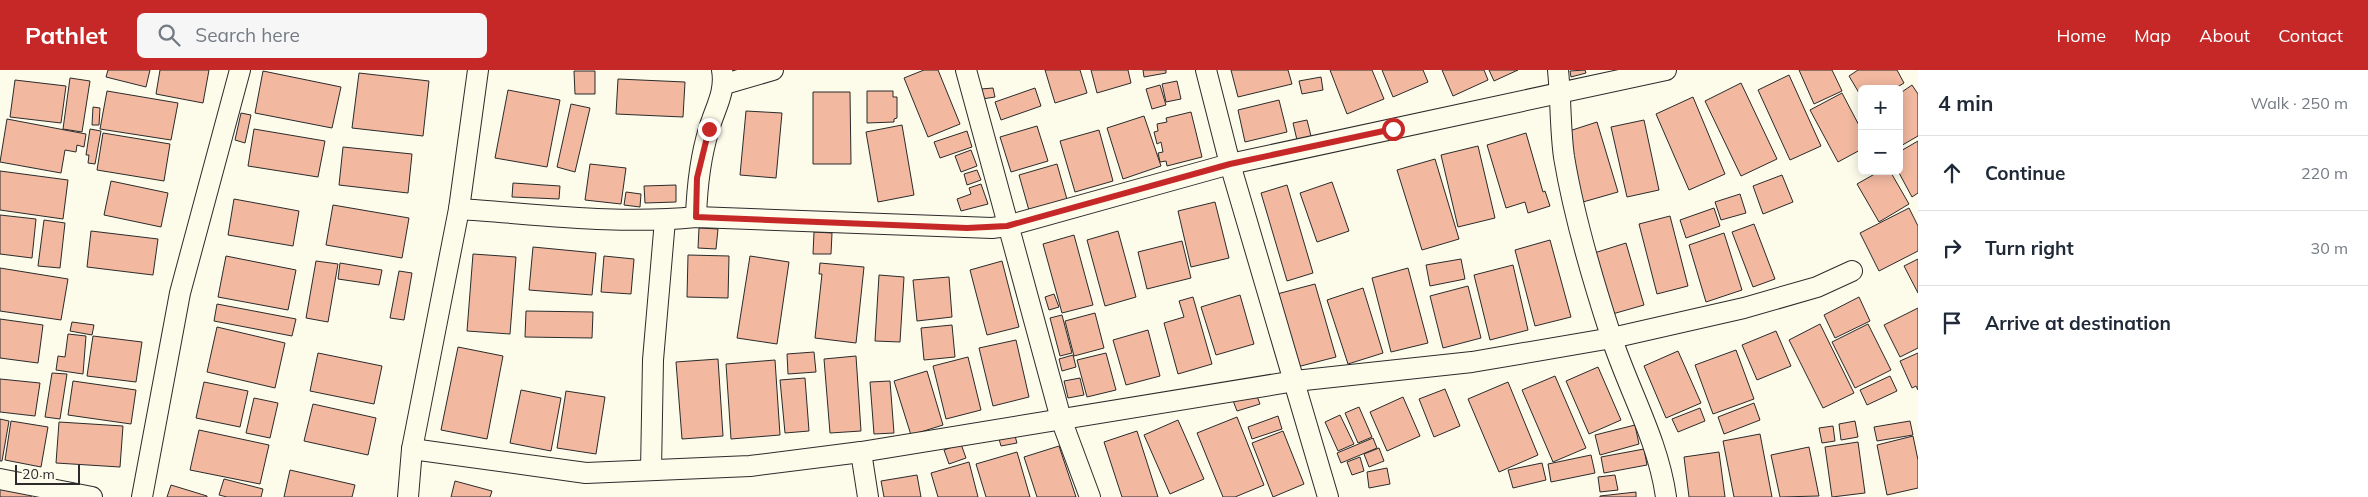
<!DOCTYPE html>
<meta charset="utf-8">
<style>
:root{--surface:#fff;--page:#f6f6f7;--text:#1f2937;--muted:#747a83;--line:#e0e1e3;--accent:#c62828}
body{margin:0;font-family:Mulish,sans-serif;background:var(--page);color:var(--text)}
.controls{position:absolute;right:15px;top:15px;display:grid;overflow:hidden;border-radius:8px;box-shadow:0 2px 12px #0003}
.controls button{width:45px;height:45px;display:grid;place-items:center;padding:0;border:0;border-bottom:1px solid var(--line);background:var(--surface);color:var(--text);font:25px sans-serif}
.scale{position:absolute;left:15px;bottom:12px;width:65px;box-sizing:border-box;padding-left:5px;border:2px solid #2b2b2b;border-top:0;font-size:14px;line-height:18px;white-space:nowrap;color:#2b2b2b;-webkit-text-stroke:4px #fdfbea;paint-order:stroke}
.stop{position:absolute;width:15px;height:15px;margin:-11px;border:4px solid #c62828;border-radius:50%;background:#fff}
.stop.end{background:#c62828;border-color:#fff;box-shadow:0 1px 5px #0008}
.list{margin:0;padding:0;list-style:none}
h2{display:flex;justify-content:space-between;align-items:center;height:65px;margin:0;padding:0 20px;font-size:21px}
h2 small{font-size:16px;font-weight:400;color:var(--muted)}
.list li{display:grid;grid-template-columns:32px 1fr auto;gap:15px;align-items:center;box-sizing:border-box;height:75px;padding:0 20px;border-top:1px solid var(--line)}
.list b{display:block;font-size:19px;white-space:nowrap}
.list em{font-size:16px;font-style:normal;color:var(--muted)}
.icon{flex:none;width:28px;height:28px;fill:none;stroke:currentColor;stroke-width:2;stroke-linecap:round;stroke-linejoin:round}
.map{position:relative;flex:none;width:1918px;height:427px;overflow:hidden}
header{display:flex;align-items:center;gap:30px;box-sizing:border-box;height:70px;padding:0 25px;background:var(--accent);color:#fff}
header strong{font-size:24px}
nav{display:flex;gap:28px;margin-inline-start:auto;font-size:18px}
.search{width:350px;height:45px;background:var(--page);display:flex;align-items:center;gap:12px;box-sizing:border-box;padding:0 18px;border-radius:8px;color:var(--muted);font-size:19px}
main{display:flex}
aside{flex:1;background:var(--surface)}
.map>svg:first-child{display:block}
</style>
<header>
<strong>Pathlet</strong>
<div class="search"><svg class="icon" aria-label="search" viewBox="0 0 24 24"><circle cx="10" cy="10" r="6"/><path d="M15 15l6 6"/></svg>Search here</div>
<nav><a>Home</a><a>Map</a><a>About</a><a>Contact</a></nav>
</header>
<main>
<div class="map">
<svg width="1918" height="427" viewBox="0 0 1918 427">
<rect width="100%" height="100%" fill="#fdfbea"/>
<g fill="#f2b8a0" stroke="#2b2b2b">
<path d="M108,0H150L146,17L106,7Z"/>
<path d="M160,0H209L203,33L156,24Z"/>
<path d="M924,0H938L960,54L928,67L904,8Z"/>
<path d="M1045,0H1080L1087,23L1055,33Z"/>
<path d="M1091,0H1128L1131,13L1097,23Z"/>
<path d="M1143,0H1166V3L1144,7Z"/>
<path d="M1231,0H1288L1292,14L1238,27Z"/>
<path d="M1330,0H1372L1384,29L1347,44Z"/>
<path d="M1382,0H1423L1428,12L1393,27Z"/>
<path d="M1442,0H1484L1488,10L1453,26Z"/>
<path d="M1489,0H1518L1494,11Z"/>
<path d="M1585,0L1586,3L1571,7L1570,1Z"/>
<path d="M1799,0H1832L1842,21L1814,34Z"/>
<path d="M1858,0H1897L1904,13L1894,19H1862V28L1849,6Z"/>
<path d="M263,1L341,17L332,58L255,43Z"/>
<path d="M574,1H595V24H575Z"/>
<path d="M359,3L429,11L423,66L352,58Z"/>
<path d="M1789,5L1821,76L1790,90L1758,20Z"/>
<path d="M1321,7L1323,20L1302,24L1299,11Z"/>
<path d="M70,8L90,11L82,62L63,59Z"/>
<path d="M618,9L685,12L683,47L616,44Z"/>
<path d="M15,10L66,16L61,53L10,47Z"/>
<path d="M1177,11L1181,29L1166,32L1162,14Z"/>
<path d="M1741,13L1777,89L1741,106L1705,31Z"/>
<path d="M1160,15L1166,35L1152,39L1146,19Z"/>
<path d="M1912,15L1918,24V66L1899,77V24Z"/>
<path d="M993,18L995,27L982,29L981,19Z"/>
<path d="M1035,18L1041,36L1001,50L995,32Z"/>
<path d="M508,20L560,30L547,97L495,88Z"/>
<path d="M107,21L178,33L171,70L100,59Z"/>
<path d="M867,21H893V27H897V48L894,49V52L867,53Z"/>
<path d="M813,22H850L851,94H813Z"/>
<path d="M1842,23L1862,61V79L1838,92L1810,40Z"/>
<path d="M1693,27L1725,104L1689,120L1656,44Z"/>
<path d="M1279,30L1287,62L1245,72L1238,40Z"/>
<path d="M571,34L590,38L575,102L557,97Z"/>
<path d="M93,37L100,38L99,55H92Z"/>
<path d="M746,41L782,43L776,108L740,105Z"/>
<path d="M1191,42L1202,87L1167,96L1166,91L1160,92L1158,83L1163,82L1161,72L1157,74L1154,62L1158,61L1157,54L1167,52L1166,48Z"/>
<path d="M241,43L251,45L245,73L235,70Z"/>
<path d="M1144,46L1161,96L1123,109L1107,58Z"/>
<path d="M7,49L86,64L84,77L77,75L76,82L65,80L61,103L0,92Z"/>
<path d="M1307,50L1311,66L1297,70L1293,53Z"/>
<path d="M1644,50L1659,120L1627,127L1611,57Z"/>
<path d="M1597,52L1618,122L1583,132L1563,63Z"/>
<path d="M902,55L914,125L878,132L866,62Z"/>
<path d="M1037,56L1048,91L1011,102L1000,67Z"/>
<path d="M90,59L101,61L95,94L88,93L89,85H86Z"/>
<path d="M254,59L325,71L318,107L248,96Z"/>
<path d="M1099,60L1113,111L1075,122L1060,71Z"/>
<path d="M967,61L972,77L940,88L934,72Z"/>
<path d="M103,63L170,74L164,111L97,100Z"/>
<path d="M1526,63L1543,122L1545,121L1550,136L1528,143L1525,132L1506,138L1487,75Z"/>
<path d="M1918,71V123L1912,127L1898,101L1899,82Z"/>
<path d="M1478,76L1495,148L1458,157L1441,85Z"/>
<path d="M343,77L412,84L408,123L339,115Z"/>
<path d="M971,80L977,96L961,102L955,86Z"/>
<path d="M1435,89L1459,169L1422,180L1397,100Z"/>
<path d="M590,94L626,98L621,134L585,130Z"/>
<path d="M1057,94L1068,133L1030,144L1019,105Z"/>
<path d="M977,100L981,110L967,115L964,104Z"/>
<path d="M0,101L68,110L63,149L0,140Z"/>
<path d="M1880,101H1890L1909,134L1879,152L1857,114Z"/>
<path d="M1782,105L1793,132L1763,144L1753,116Z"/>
<path d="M111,111L168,123L161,157L104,145Z"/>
<path d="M1332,112L1349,161L1317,172L1300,123Z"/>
<path d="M513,113L560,116L559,129L512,127Z"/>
<path d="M981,114L988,134L961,141L957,129L971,124L969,118Z"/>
<path d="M676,115V132L645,133L644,116Z"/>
<path d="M1287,115L1313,203L1287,211L1261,123Z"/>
<path d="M626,122L641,124L640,137L624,135Z"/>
<path d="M1740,124L1746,143L1721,150L1715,132Z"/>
<path d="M234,129L299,141L293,176L228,165Z"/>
<path d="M1215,132L1229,188L1191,197L1178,141Z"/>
<path d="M333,135L409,148L402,188L326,175Z"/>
<path d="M1714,138L1720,156L1686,168L1680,150Z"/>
<path d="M1909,138L1918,156V181L1879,201L1860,163Z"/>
<path d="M0,145L36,149L32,188L0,184Z"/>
<path d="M1670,146L1688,216L1657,224L1639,154Z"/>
<path d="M44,150L65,153L60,198L38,196Z"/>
<path d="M1754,154L1775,209L1753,217L1732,162Z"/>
<path d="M699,158L718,159L716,179L698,178Z"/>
<path d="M91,161L158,169L153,205L87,197Z"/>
<path d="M1118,161L1136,227L1105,236L1087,170Z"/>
<path d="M814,162L832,163L831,184H813Z"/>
<path d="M1724,163L1742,220L1706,232L1689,175Z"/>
<path d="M1074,165L1093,235L1062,243L1043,174Z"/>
<path d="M1550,170L1571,247L1535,256L1515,180Z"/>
<path d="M1182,171L1191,208L1147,219L1138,182Z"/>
<path d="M1626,173L1644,235L1609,245L1591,184Z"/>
<path d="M533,177L596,183L592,225L529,220Z"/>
<path d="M473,184L516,187L510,264L467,261Z"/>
<path d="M688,185L729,186L728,228L687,227Z"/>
<path d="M226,186L296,200L288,240L218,227Z"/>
<path d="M604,186L634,189L631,224L601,222Z"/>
<path d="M750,186L789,192L777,274L737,268Z"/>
<path d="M1461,189L1465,209L1430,216L1426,195Z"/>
<path d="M1918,189V223L1904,196Z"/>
<path d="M316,191L338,194L328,252L306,248Z"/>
<path d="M1002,191L1019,257L987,265L970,200Z"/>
<path d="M340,193L382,200L379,215L338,209Z"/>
<path d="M820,193L864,197L856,273L815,268L822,204H819Z"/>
<path d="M1513,195L1528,260L1490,270L1474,205Z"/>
<path d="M0,198L68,209L61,250L0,241Z"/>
<path d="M1408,198L1428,273L1391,282L1372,208Z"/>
<path d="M399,201L412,203L404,250L390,248Z"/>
<path d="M879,205L904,207L900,272L875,271Z"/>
<path d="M949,207L952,247L917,251L913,210Z"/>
<path d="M1315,214L1336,287L1297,297L1277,224Z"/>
<path d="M1468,216L1481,268L1443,278L1430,226Z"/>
<path d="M1363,218L1383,283L1348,294L1327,230Z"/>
<path d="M1054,224L1059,237L1049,240L1045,227Z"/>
<path d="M1240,225L1254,274L1216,285L1201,237Z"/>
<path d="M1193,227L1212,294L1178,304L1164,253L1184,247L1179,231Z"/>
<path d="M1859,227L1870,251L1835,268L1824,245Z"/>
<path d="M217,234L296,249L292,266L214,251Z"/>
<path d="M1918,238V278L1900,287L1884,255Z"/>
<path d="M526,241L593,242L592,268L525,267Z"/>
<path d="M1095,243L1104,278L1074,286L1065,251Z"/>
<path d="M1062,245L1072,283L1060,286L1050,248Z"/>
<path d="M0,249L43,255L38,293L0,288Z"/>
<path d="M72,252L94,255L92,265L70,261Z"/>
<path d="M1820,254L1854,323L1823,338L1789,270Z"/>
<path d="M1868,254L1891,300L1855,318L1832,272Z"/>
<path d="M952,255L955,287L924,290L921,258Z"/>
<path d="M217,257L285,273L275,318L207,302Z"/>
<path d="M1148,260L1160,306L1126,315L1113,270Z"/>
<path d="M1776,261L1791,296L1757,310L1742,275Z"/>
<path d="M68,264L86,266L83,304L56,300L58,286L65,287Z"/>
<path d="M93,266L142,272L136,312L87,306Z"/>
<path d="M1016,270L1029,327L993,336L979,278Z"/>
<path d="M458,277L503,286L487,369L441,360Z"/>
<path d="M1736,280L1754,329L1713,344L1695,295Z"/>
<path d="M1678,281L1701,333L1666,348L1644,296Z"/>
<path d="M814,282L816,302L788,304L787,284Z"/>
<path d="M318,283L382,296L374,334L310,321Z"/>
<path d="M1106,283L1116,320L1087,327L1077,290Z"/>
<path d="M1918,283V320L1916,316L1912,318L1900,291Z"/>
<path d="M1073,285L1076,297L1062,301L1059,289Z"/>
<path d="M856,286L861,361L830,363L824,289Z"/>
<path d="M968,287L981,340L946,349L933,296Z"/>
<path d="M718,289L723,366L682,369L676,292Z"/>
<path d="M775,290L780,365L731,369L726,294Z"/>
<path d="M1598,297L1621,350L1589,364L1566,311Z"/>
<path d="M927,301L943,355L911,365L894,311Z"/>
<path d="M52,303L67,304L60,349L45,347Z"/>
<path d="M1555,306L1586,378L1553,392L1522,320Z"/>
<path d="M1890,306L1897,321L1867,335L1860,320Z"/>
<path d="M805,308L809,361L785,363L780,310Z"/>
<path d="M1080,308L1084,325L1068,328L1064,311Z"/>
<path d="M0,309L40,313L35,346L0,342Z"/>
<path d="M73,311L136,320L131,354L68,345Z"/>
<path d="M890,311L894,363L874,364L870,312Z"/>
<path d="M204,312L248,321L240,357L196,348Z"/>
<path d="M1508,312L1538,385L1499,402L1468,329Z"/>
<path d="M1445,319L1460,356L1434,367L1419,329Z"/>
<path d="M521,320L561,328L551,381L510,373Z"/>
<path d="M566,321L605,327L596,384L557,378Z"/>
<path d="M1255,321L1260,334L1237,341L1232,328Z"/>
<path d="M1403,327L1420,366L1387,381L1370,342Z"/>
<path d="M254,328L278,333L270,368L246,363Z"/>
<path d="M1754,333L1760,350L1724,364L1718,347Z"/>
<path d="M313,334L376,348L368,385L304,371Z"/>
<path d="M1359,337L1372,367L1358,373L1345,343Z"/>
<path d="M1700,338L1705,351L1678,362L1672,349Z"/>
<path d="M1340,345L1354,374L1338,381L1325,352Z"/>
<path d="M1278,346L1282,359L1252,369L1248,357Z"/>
<path d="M1237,347L1264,415L1235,427H1223L1197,363Z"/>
<path d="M0,349L9,351L2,391H0Z"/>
<path d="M1178,350L1204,409L1170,424L1144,365Z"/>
<path d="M11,351L48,357L41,397L5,390Z"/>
<path d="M1855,351L1858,367L1841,370L1839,354Z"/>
<path d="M1910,351L1913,365L1877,371L1874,357Z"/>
<path d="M59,352L123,356L120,397L56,393Z"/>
<path d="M1635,355L1639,374L1600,385L1595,365Z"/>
<path d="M1833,356L1835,371L1822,373L1819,358Z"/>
<path d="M199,360L269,375L260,414L190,400Z"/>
<path d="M1137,361L1158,427H1122L1104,372Z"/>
<path d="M1283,361L1304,414L1273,427L1252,373Z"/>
<path d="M1760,364L1772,427H1734L1723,371Z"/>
<path d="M1015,366L1017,373L1001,376L999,369Z"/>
<path d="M1913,366L1918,390V418L1887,425L1877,375Z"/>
<path d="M1373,368L1377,378L1341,393L1337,383Z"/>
<path d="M1858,372L1865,423L1832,427L1825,377Z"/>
<path d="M961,374L966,388L949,394L944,380Z"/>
<path d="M1059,376L1076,427H1037L1024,387Z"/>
<path d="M1809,377L1819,426L1780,427L1771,385Z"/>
<path d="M1379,378L1384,391L1369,397L1364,384Z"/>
<path d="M1644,379L1647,395L1604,403L1601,387Z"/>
<path d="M1017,382L1030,427H986L976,394Z"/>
<path d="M1719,382L1725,427H1689L1684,387Z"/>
<path d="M1591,385L1595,403L1551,412L1548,394Z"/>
<path d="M1360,387L1364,401L1352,405L1347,392Z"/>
<path d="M969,392L978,427H938L931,403Z"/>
<path d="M1542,393L1546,410L1513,418L1508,400Z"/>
<path d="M1387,398L1390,414L1369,418L1367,402Z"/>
<path d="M290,400L355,415L352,427H284Z"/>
<path d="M917,405L921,427H884L881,411Z"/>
<path d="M1615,405L1618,420L1600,422L1598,407Z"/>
<path d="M224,409L263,419L261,427H227L219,425Z"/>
<path d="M455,411L492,421L490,427H451Z"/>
<path d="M171,415L207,426V427H167Z"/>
<path d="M0,418L32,424L31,427H0Z"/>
<path d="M1636,422V427H1600V426Z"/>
</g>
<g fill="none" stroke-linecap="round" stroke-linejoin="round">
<g stroke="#2b2b2b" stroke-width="22">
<g id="minor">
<path d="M966,0L1061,349L1090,427"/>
<path d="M1206,0L1230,94L1328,427"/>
<path d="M1558,0C1561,29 1560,58 1564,87C1574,147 1592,208 1611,266C1629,321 1658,370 1666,427"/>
<path d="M725,14L773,0"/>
<path d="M459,139C537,144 618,155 696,147L992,158L1007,156L1230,94L1666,0"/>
<path d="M696,147C697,117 700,88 709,59C715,38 726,22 722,0"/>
<path d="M412,379L586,403L750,396L861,382L1295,311L1472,292L1612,268L1744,238L1817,217L1852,201"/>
<path d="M861,382L868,427"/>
<path d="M651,400L653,290L665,150"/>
<path d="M0,409L92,427"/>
<path d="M142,427L180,223L240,0"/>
<path d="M408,427L412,379L459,139L478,0"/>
</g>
</g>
<use href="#minor" stroke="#fdfbea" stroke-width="20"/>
</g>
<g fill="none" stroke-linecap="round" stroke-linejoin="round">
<path stroke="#c62828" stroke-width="6" d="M709,59L697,108L696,147L967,158L1007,156L1230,94L1393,59"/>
</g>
</svg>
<div class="controls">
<button>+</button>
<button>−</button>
</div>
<div class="scale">20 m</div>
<div class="stop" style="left:1393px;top:59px"></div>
<div class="stop end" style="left:709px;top:59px"></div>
</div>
<aside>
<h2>4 min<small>Walk · 250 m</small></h2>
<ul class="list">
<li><svg class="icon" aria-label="ahead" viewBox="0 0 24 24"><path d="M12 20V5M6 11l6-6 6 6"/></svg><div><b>Continue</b></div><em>220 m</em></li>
<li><svg class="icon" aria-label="right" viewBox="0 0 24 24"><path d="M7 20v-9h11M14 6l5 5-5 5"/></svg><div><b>Turn right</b></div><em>30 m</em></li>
<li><svg class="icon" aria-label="arrive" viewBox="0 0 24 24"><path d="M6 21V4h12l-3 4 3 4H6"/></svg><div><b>Arrive at destination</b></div></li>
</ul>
</aside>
</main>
